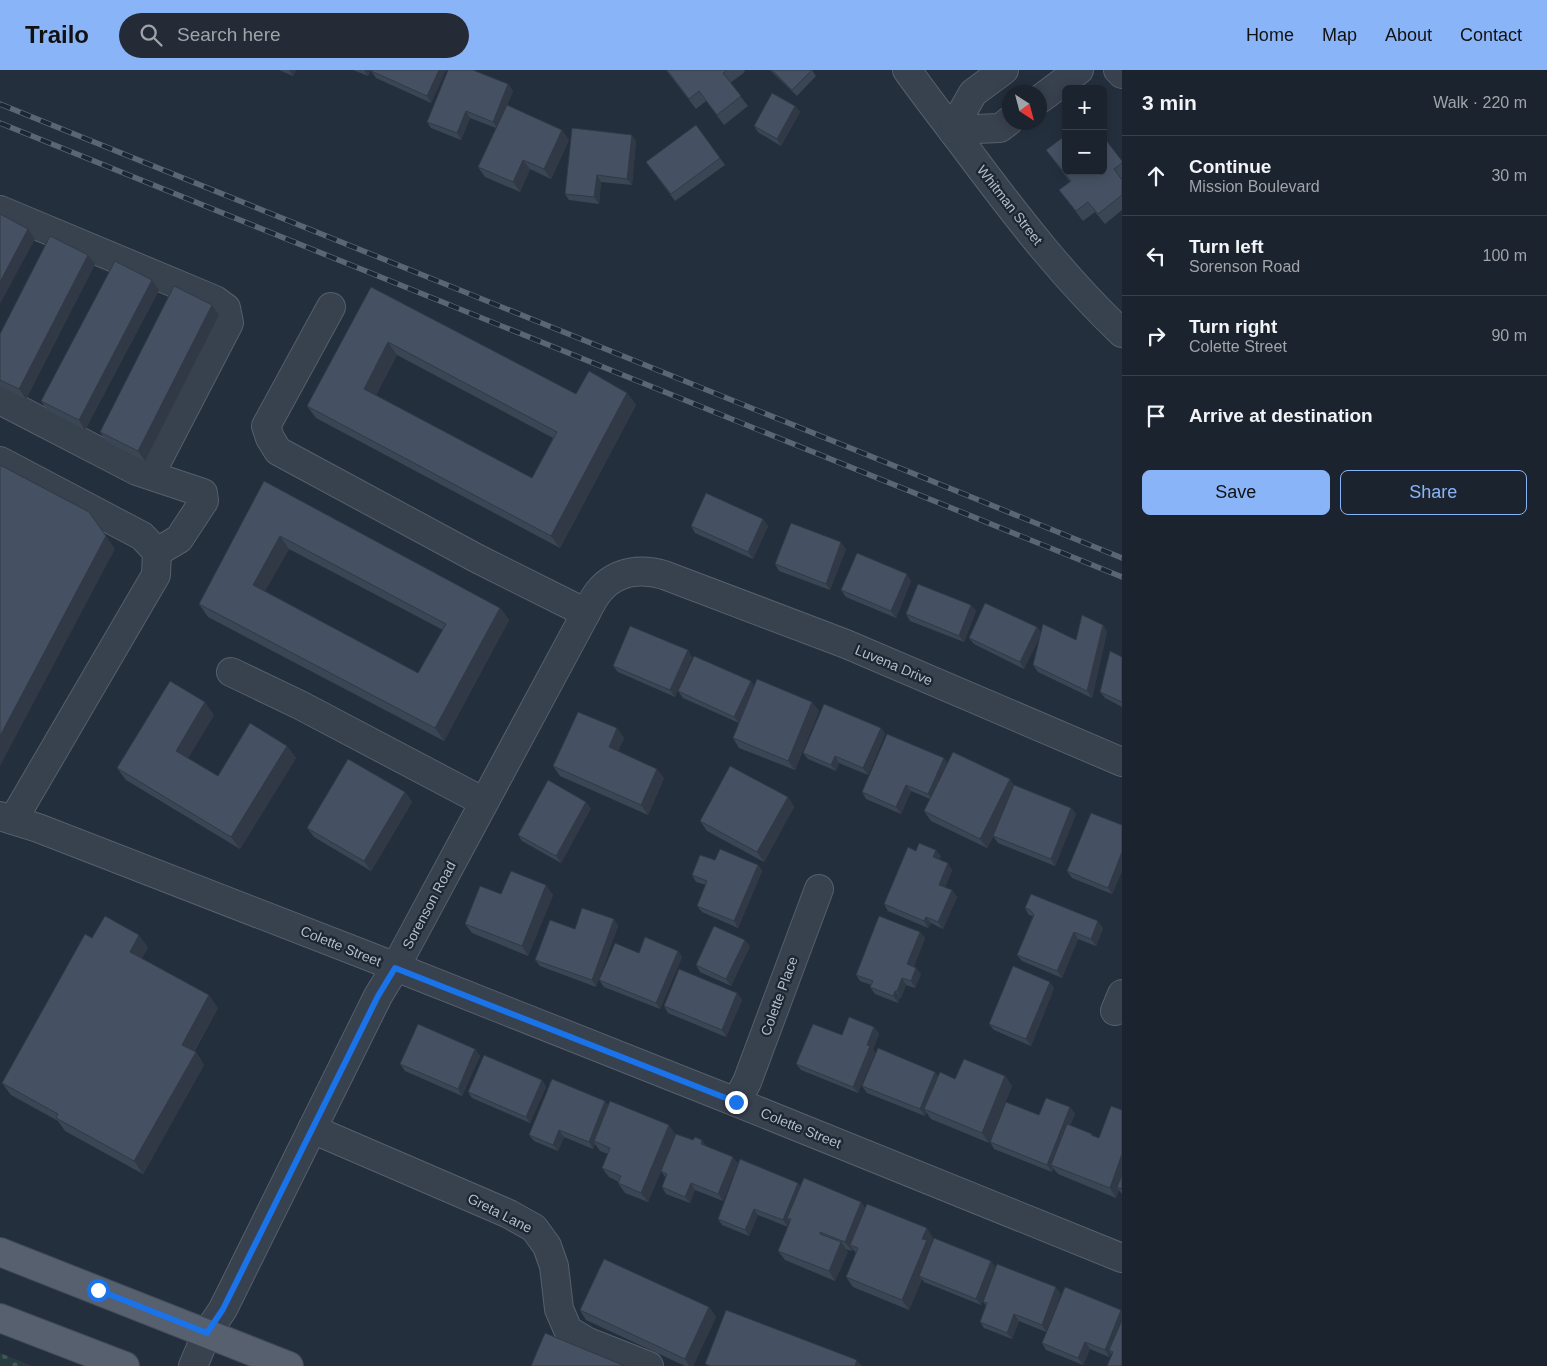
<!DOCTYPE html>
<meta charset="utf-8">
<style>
:root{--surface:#1b232e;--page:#242b36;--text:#f1f3f6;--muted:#a0a4aa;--line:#39404a;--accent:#8ab4f8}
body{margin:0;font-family:Helvetica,sans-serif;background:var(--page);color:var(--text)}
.controls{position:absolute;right:15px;top:15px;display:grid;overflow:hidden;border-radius:8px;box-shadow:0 2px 12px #0003}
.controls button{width:45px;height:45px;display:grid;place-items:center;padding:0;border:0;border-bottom:1px solid var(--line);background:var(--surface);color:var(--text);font:25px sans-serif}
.compass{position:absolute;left:1002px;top:15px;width:45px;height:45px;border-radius:50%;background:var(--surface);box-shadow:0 2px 12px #0003;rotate:144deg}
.stop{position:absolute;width:15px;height:15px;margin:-11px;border:4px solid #1a73e8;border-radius:50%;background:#fff}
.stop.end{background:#1a73e8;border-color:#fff;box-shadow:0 1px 5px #0008}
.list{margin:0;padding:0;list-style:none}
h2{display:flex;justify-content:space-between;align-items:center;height:65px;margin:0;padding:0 20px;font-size:21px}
h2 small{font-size:16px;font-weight:400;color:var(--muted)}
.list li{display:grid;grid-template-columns:32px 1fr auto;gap:15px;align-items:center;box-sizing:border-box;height:80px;padding:0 20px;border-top:1px solid var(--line)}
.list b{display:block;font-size:19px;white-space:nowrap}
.list p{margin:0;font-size:16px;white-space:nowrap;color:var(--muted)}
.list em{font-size:16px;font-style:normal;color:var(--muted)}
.actions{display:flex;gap:10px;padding:15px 20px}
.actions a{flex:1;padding:11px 0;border:1px solid var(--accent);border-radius:8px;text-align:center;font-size:18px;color:var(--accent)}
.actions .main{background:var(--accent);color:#111}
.icon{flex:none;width:28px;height:28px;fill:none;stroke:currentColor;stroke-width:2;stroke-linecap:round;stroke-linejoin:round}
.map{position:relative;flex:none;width:1122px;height:1296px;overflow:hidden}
header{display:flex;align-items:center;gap:30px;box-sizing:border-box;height:70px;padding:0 25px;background:var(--accent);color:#111}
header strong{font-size:24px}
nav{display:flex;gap:28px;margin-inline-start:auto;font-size:18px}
.search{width:350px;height:45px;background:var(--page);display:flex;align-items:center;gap:12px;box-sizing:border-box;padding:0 18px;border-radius:28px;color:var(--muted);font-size:19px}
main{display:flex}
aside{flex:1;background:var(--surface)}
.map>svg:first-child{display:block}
</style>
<header>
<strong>Trailo</strong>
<div class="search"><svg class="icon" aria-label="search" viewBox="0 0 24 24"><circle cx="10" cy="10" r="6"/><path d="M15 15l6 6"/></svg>Search here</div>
<nav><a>Home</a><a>Map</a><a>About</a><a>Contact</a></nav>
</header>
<main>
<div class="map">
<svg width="1122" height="1296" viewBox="0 0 1122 1296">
<defs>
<pattern id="cemetery-stones" width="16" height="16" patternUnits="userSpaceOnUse" patternTransform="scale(1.25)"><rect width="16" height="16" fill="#263c3f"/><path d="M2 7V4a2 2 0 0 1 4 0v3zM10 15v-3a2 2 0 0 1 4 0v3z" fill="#435659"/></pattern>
</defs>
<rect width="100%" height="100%" fill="#242f3e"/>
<path fill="url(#cemetery-stones)" d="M0,1283L32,1296H0Z"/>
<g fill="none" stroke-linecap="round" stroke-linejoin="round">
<g stroke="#565f6c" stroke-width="30">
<g id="minor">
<path d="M907,0C929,31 953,61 976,92C1021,152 1067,211 1122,263"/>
<path d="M1118,0L1122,4"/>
<path d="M1040,29L1079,0"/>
<path d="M952,60L973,23L1004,0"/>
<path d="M952,60L1000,58L1009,51"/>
<path d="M0,140L215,230L226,238L229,253L150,405"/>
<path d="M331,237L266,356L270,368L278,381L478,489L586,543"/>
<path d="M0,330L137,401L203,423L204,431L179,469L157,482"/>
<path d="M0,391L142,466L157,482L156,505L13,750"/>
<path d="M231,602L300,635L484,732"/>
<path d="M0,746L38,758L368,886L736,1032L1122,1188"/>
<path d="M1115,941L1122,924"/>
<path d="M736,1032L747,1012L819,819"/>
<path d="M312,1059L509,1144L534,1158L547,1176L554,1196L559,1239L568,1260L588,1272L649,1296"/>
<path d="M193,1296L207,1263L223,1239L378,926L395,898L586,543C590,535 595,525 601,519C617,501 641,498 664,505L846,574L1122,692"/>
</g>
</g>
<g stroke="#414a57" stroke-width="30">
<g id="major">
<path d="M0,1182L289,1296"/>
<path d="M0,1248L125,1296"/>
</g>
</g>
<use href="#minor" stroke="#38414e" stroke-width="28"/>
<use href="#major" stroke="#56606e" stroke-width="28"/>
<g stroke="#5a6575" stroke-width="5.5">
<g id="rail">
<path d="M0,34L1122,488"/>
<path d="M0,53L1122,507"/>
</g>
</g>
<use href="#rail" stroke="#1d2633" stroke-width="4" stroke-dasharray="11" stroke-linecap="butt"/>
</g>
<g fill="#3b4654" fill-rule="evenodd">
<path d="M279,0H296L293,6Z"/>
<path d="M353,0H371L368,6Z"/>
<path d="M372,0H446L431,33L376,8L371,1Z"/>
<path d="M666,0H744L745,2L730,13L748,36L724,55L706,31L696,39Z"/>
<path d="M770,0H812L816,6L797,26Z"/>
<path d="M508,14L513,21L507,35L569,70L551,109L530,99L520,122L485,107L478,97L496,58L470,48L461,70L431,58L427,52Z"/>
<path d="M795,36L800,42L781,76L758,62L754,56Z"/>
<path d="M696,55L725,95L675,131L646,92Z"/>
<path d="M636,71L632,115L601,112L599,134L569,130L565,124Z"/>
<path d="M1046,80L1122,91V108L1121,109L1122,110V140L1105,154L1095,142L1083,151L1059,120L1070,112Z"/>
<path d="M88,185L95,194L26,329L0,316V264Z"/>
<path d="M371,217L576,324L627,323L636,335L560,478L316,348L307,336ZM397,285L553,368L532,408L376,325Z"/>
<path d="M159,220L85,360L48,341L41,331Z"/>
<path d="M212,235L219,245L145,391L107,372L100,362Z"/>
<path d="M264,411L500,538L509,550L444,671L208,547L199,534ZM289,479L443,560L418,603L265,521Z"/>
<path d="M763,449L768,456L753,489L695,463L691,456Z"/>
<path d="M846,479L830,520L779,501L775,494Z"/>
<path d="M911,511L896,548L846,527L841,520Z"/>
<path d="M971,535L976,541L964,572L910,551L906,544Z"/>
<path d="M1103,555L1107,562L1092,628L1038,602L1033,595L1040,566L1024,599L974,574L969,568L1037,557L1041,563L1076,570Z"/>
<path d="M692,587L675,627L618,602L613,596Z"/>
<path d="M1122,587V637L1105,628L1100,622Z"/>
<path d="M751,611L754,616L812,632L819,641L795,700L739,678L733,668L739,653L683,628L678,621Z"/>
<path d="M214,645L188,688L218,706L287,676L296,688L240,779L126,710L117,698Z"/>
<path d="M617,658L624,668L618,681L664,708L648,745L560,706L553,696Z"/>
<path d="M881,658L885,664L868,705L839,693L836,701L808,689L803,683Z"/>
<path d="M944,688L947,693L1014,715L1071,738L1076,744L1055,796L998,773L993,766L994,765L987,778L931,751L924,741L930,729L911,721L901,744L866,729L862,722Z"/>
<path d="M405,722L412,732L371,801L314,767L307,758Z"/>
<path d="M788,727L794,737L764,792L707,761L700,751Z"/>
<path d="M591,738L561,793L522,771L518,765Z"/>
<path d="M1122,755V801L1112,824L1072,808L1067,801Z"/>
<path d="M916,781L941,786L939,790L952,800L945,817L952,820L957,827L943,859L931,853L928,858L888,841L884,834Z"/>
<path d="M715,790L758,795L762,801L738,858L702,842L697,836L706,815L696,812L692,805Z"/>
<path d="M501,824L553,825L528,886L472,863L465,854Z"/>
<path d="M1025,838L1103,858L1096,876L1078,869L1062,908L1022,891L1017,885L1033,846L1029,845Z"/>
<path d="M614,849L618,856L596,917L540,896L535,890Z"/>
<path d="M920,862L925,868L914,896L921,904L915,918L906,915L901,928L900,927L898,933L875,924L870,917L871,915L860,911L856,905Z"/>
<path d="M92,868L148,877L142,888L218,938L194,982H196L204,995L143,1104L65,1061L58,1051L11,1025L2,1013Z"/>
<path d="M750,876L731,916L700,902L696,895Z"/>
<path d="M678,881L682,887L660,939L604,917L599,910L639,883Z"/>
<path d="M1054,918L1031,976L994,960L989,954Z"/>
<path d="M737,923L742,930L726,967L668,943L664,936Z"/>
<path d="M874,957L879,964L873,979L875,983L858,1023L801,1000L796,994L842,965Z"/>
<path d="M475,979L480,986L462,1026L405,1001L400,994Z"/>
<path d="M935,1002L938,1006L955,1009L1005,1006L1012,1016L989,1073L931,1049L926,1042L925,1046L867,1023L862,1016Z"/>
<path d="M542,1010L546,1017L530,1053L472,1028L468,1022Z"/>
<path d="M605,1031L608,1036L676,1064L706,1076L738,1093L723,1131L695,1120L690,1133L666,1124L662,1117L666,1108L661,1101L648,1132L625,1123L618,1113L619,1112L609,1107L602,1098L608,1084L600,1081L595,1074L593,1079L564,1067L558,1081L534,1071L529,1065Z"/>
<path d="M1070,1037L1075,1044L1070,1055L1092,1064L1093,1066L1099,1068L1122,1040V1124L1119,1120L1116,1128L1058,1104L1053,1098L1052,1102L994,1079L990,1072L1039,1045Z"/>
<path d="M801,1116L861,1132L865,1138L933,1168L930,1175L931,1176L991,1191L996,1198L981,1235L924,1212L922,1209L909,1240L853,1217L846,1207L856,1183L853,1179L852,1181L845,1179L848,1182L835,1211L785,1190L778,1181L788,1157L758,1145L749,1166L722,1155L718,1149Z"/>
<path d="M1061,1224L1046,1262L1019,1251L1012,1269L984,1258L980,1252L986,1236L983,1232Z"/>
<path d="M709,1237L716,1247L693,1296H685L586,1250L580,1240Z"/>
<path d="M1122,1241L1112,1284L1111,1283L1109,1287L1090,1279L1083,1295L1046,1280L1042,1273Z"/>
</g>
<g fill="#303945">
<path d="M289,0H296L293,6Z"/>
<path d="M364,0H371L368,6Z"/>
<path d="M439,0H446L431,33L427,26Z"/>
<path d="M508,14L513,21L498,59L493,52Z"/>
<path d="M795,36L800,42L781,76L777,69Z"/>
<path d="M466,41L470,48L461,70L457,63Z"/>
<path d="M562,60L569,70L551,109L544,99Z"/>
<path d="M632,65L636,71L632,115L627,109Z"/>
<path d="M523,90L530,99L520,122L513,112Z"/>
<path d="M597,105L601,112L599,134L594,127Z"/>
<path d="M28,159L35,169L0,234V212Z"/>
<path d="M88,185L95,194L26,329L19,319Z"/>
<path d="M152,210L159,220L85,360L79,350Z"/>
<path d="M212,235L219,245L145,391L138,381Z"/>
<path d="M388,272L397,285L373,331L364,319Z"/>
<path d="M627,323L636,335L560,478L551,466Z"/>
<path d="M89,442L115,479L0,696V666Z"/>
<path d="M763,449L768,456L753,489L748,482Z"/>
<path d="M280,466L289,479L262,527L253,515Z"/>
<path d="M841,472L846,479L830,520L826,514Z"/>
<path d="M907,504L911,511L896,548L891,541Z"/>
<path d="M971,535L976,541L964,572L959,566Z"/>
<path d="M500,538L509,550L444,671L435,658Z"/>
<path d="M1103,555L1107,562L1092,628L1087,621Z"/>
<path d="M1037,557L1041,564L1024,599L1020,592Z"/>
<path d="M688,580L692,587L675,627L670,620Z"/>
<path d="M751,611L755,618L739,653L734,647Z"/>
<path d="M205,632L214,645L185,693L176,681Z"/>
<path d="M812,632L819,641L795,700L788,691Z"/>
<path d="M617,658L624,668L616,687L609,677Z"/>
<path d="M881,658L885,664L868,705L863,698Z"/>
<path d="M287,676L296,688L240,779L231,767Z"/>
<path d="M835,686L839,693L836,701L831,695Z"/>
<path d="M944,688L948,694L933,731L928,724Z"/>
<path d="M657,699L664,708L648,745L641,735Z"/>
<path d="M1010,709L1016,719L987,778L980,769Z"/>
<path d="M906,715L911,721L901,744L896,737Z"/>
<path d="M405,722L412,732L371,801L364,791Z"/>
<path d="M788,727L794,737L764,792L757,782Z"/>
<path d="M586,732L591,738L561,793L556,786Z"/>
<path d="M1071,738L1076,744L1055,796L1051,789Z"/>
<path d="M936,780L941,786L938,794L933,787Z"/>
<path d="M1122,782V801L1112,824L1108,818Z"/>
<path d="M948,793L952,800L944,821L939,815Z"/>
<path d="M758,795L762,801L738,858L734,851Z"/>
<path d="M546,815L553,825L528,886L522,876Z"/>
<path d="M952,820L957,827L943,859L938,852Z"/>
<path d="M926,847L931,853L928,858L924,851Z"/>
<path d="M614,849L618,856L596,917L592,910Z"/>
<path d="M1098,851L1103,858L1096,876L1091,869Z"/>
<path d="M920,862L925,868L912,901L907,894Z"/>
<path d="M1074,862L1078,869L1062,908L1057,901Z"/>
<path d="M139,865L148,877L139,894L130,882Z"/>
<path d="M745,870L750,876L731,916L726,909Z"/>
<path d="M678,881L682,887L660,939L656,933Z"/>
<path d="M916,898L921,904L915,918L911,911Z"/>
<path d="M902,908L906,915L901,928L897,921Z"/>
<path d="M1050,912L1054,918L1031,976L1026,969Z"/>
<path d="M895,921L900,927L898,933L893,926Z"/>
<path d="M737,923L742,930L726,967L722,960Z"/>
<path d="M209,925L218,938L190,988L182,975Z"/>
<path d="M874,957L879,964L873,979L875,983L858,1023L853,1017L867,975Z"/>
<path d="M475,979L480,986L462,1026L458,1019Z"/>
<path d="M196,982L204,995L143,1104L134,1091Z"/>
<path d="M935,1002L940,1008L924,1039L926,1042L925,1046L920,1039Z"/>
<path d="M1005,1006L1012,1016L989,1073L982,1063Z"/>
<path d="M542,1010L546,1017L530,1053L526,1047Z"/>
<path d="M605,1031L610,1038L594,1071L595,1074L593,1079L589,1072Z"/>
<path d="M1070,1037L1075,1044L1054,1096L1051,1095L1053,1098L1052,1102L1047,1095Z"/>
<path d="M669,1055L676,1065L648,1132L641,1123Z"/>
<path d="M559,1060L564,1067L558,1081L553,1075Z"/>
<path d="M702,1070L707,1077L701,1074Z"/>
<path d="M1122,1084V1113L1117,1117L1119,1120L1116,1128L1110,1118Z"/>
<path d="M733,1087L738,1093L723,1131L718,1124Z"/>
<path d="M691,1113L695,1120L690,1133L685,1127Z"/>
<path d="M798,1113L803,1119L787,1148L790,1151L788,1157L783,1150Z"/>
<path d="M861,1132L868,1142L850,1175L853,1179L852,1181L845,1172Z"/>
<path d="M754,1139L758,1145L749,1166L745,1160Z"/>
<path d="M927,1158L933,1168L930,1175L933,1180L919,1206L922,1209L909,1240L902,1230L922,1169Z"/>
<path d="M841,1172L848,1182L835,1211L829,1201Z"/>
<path d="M991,1191L996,1198L981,1235L976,1229Z"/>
<path d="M1056,1217L1061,1224L1046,1262L1042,1255Z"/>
<path d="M709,1237L716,1247L693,1296H689L685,1289Z"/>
<path d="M1121,1240L1122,1241V1256L1109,1280L1111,1283L1109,1287L1105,1280Z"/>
<path d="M1014,1244L1019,1251L1012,1269L1007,1263Z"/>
<path d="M1085,1272L1090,1279L1083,1295L1078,1288Z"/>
<path d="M857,1290L862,1296H855Z"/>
</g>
<g fill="#455162" stroke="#303945" fill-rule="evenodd">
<path d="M372,0H439L427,26L371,1Z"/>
<path d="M448,0H473L508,14L493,52L466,41L457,63L427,52Z"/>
<path d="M667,0H727L723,3L741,26L717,45L699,21L689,29Z"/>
<path d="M772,0H812L792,20Z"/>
<path d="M772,23L795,36L777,69L754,56Z"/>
<path d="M507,35L562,60L544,99L523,90L513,112L478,97Z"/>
<path d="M696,55L720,88L671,124L646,92Z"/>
<path d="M572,58L632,65L627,109L597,105L594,127L565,124Z"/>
<path d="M1066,65V101H1103V66L1122,91V93L1114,99L1122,110V125L1098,144L1088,132L1076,141L1059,120L1071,111L1046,80Z"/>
<path d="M0,144L28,159L0,212Z"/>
<path d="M50,166L88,185L19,319L0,310V264Z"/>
<path d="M115,191L152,210L79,350L41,331Z"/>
<path d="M174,216L212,235L138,381L100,362Z"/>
<path d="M371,217L576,324L589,301L627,323L551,466L307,336ZM388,272L557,362L532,408L364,319Z"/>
<path d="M0,395L89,442L106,466L0,666Z"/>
<path d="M264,411L500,538L435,658L199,534ZM280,466L446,554L418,603L253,515Z"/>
<path d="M706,423L763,449L748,482L691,456Z"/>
<path d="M791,453L841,472L826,514L775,494Z"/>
<path d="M857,483L907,504L891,541L841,520Z"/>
<path d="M918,514L971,535L959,566L906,544Z"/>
<path d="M985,533L1037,557L1020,592L969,568Z"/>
<path d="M1082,545L1103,555L1087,621L1033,595L1043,554L1076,570Z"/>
<path d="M630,556L688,580L670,620L613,596Z"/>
<path d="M1110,581L1122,587V632L1100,622Z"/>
<path d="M694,586L751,611L734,647L678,621Z"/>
<path d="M757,609L812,632L788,691L733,668Z"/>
<path d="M170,611L205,632L176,681L218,706L250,653L287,676L231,767L117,698Z"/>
<path d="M824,634L881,658L863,698L835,686L831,695L803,683Z"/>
<path d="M578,642L617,658L609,677L657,699L641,735L553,696Z"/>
<path d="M887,664L944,688L928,724L906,715L896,737L862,722Z"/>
<path d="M953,682L1010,709L980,769L924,741Z"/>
<path d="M348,689L405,722L364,791L307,758Z"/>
<path d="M730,696L788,727L757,782L700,751Z"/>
<path d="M548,710L586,732L556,786L518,765Z"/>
<path d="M1014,715L1071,738L1051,789L993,766Z"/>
<path d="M1091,743L1122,755V782L1108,818L1067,801Z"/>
<path d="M919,773L936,780L933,787L948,793L939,815L952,820L938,852L926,847L924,851L884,834L908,777L916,781Z"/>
<path d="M720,779L758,795L734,851L697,836L707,811L692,805L700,785L715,790Z"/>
<path d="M511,801L546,815L522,876L465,854L480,816L501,824Z"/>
<path d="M1031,824L1098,851L1091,869L1074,862L1057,901L1017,885L1034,845L1030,840L1025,838Z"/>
<path d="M582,838L614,849L592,910L535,890L550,850L575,859Z"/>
<path d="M105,846L139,865L130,882L209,925L182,975L196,982L134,1091L56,1048L58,1044L2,1013L85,864L92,868Z"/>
<path d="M879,846L920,862L907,894L916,898L911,911L902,908L897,921H895L893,926L870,917L873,911L856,905Z"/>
<path d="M714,856L745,870L726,909L696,895Z"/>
<path d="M645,867L678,881L656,933L599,910L615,873L639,883Z"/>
<path d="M1013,896L1050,912L1026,969L989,954Z"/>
<path d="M679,899L737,923L722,960L664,936Z"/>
<path d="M849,947L874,957L867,975L870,976L853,1017L796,994L813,954L842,965Z"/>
<path d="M418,954L475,979L458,1019L400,994Z"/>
<path d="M878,978L935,1002L920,1039L862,1016Z"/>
<path d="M484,985L542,1010L526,1047L468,1022Z"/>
<path d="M964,989L1005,1006L982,1063L924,1039L940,1002L955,1009Z"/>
<path d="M552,1009L605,1031L589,1072L559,1060L553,1075L529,1065Z"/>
<path d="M1046,1028L1070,1037L1047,1095L990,1072L1006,1032L1039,1045Z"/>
<path d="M610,1031L669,1055L641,1123L618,1113L621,1106L602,1098L610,1078L594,1071Z"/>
<path d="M1111,1036L1122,1040V1084L1110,1118L1051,1095L1067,1054L1092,1064L1091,1065L1099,1068Z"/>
<path d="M676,1064L693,1070L695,1067L702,1070L701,1074L733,1087L718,1124L691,1113L685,1127L662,1117L667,1104L661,1101Z"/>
<path d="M740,1089L798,1113L783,1150L754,1139L745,1160L718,1149Z"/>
<path d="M1122,1105V1119L1117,1117Z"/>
<path d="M804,1108L861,1132L845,1172L820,1162V1164L841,1172L829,1201L778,1181L791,1149L787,1148Z"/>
<path d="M867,1134L927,1158L922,1169L927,1170L902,1230L846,1207L858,1178L850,1175Z"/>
<path d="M934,1168L991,1191L976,1229L919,1206Z"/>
<path d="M604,1189L709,1237L685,1289L580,1240Z"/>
<path d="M997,1194L1056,1217L1042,1255L1014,1244L1007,1263L980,1252L987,1233L983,1232Z"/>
<path d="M1065,1217L1121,1240L1105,1280L1085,1272L1078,1288L1042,1273Z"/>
<path d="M726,1240L857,1290L855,1296H710L705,1294Z"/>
<path d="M1122,1250V1296H1107L1113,1282L1109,1280Z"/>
<path d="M545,1263L625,1296H531Z"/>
</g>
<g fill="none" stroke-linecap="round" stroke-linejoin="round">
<path stroke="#1a73e8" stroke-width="6" d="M98,1220L207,1263L223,1239L378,926L395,898L736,1032"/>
</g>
<g text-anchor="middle" stroke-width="4.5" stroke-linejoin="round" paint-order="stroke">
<g font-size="14" fill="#b4bcc9" stroke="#1d2633">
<text transform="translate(1010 135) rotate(52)" y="5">Whitman Street</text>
<text transform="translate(894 595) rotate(23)" y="5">Luvena Drive</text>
<text transform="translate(429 835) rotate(-62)" y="5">Sorenson Road</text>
<text transform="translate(341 876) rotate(22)" y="5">Colette Street</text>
<text transform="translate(779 926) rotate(-70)" y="5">Colette Place</text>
<text transform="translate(801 1058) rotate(22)" y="5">Colette Street</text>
<text transform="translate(500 1143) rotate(27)" y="5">Greta Lane</text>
</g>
</g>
</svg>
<div class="controls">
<button>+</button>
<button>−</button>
</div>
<svg class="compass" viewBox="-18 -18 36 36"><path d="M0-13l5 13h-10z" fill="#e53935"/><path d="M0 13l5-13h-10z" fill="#a0a4aa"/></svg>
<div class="stop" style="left:98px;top:1220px"></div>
<div class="stop end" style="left:736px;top:1032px"></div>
</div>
<aside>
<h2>3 min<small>Walk · 220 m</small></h2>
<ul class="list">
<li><svg class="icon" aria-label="ahead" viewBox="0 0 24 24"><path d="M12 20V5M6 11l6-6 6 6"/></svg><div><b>Continue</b><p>Mission Boulevard</p></div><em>30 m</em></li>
<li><svg class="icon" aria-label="left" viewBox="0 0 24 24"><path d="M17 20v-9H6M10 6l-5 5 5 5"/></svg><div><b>Turn left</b><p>Sorenson Road</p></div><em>100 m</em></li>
<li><svg class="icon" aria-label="right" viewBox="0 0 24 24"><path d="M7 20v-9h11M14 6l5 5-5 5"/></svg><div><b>Turn right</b><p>Colette Street</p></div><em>90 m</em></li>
<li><svg class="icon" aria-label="arrive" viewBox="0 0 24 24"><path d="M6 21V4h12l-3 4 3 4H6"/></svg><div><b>Arrive at destination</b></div></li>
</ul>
<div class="actions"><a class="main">Save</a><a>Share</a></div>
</aside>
</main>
